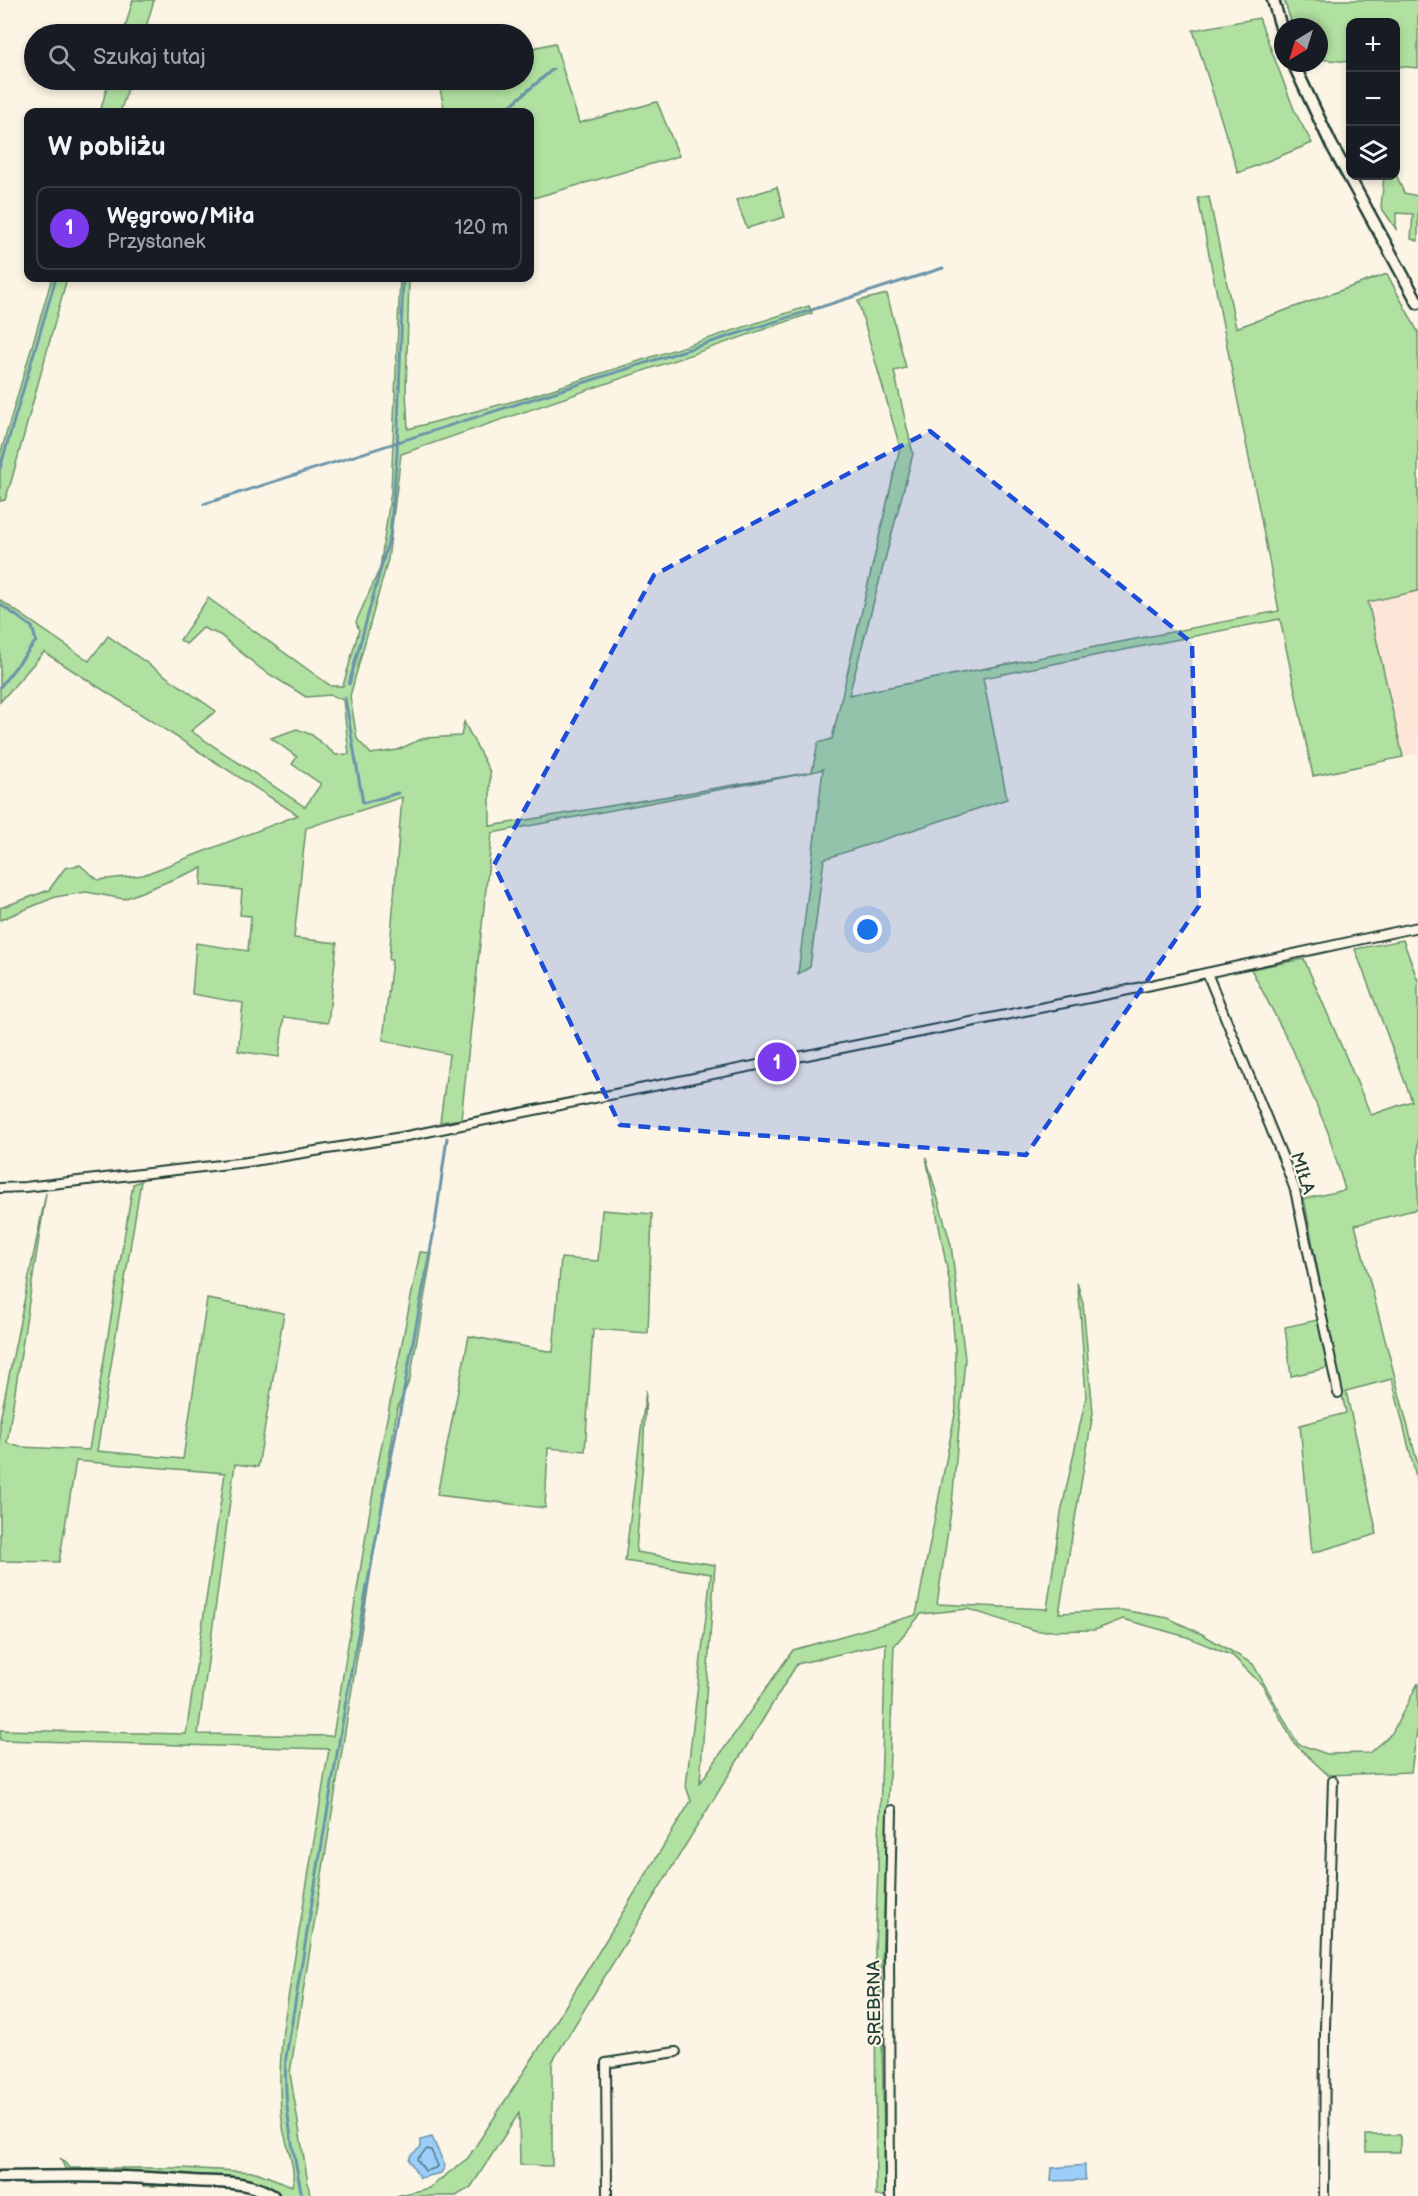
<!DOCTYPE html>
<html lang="pl">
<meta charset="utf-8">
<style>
:root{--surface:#171b24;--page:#242831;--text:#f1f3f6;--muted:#9ea1a6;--line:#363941;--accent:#7c3aed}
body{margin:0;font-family:"Balsamiq Sans",sans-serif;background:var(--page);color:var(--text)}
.controls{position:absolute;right:18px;top:18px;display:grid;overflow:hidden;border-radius:12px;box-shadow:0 3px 9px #0003}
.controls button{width:54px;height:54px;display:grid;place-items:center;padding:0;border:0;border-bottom:2px solid var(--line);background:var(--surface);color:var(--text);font:30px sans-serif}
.compass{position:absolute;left:1274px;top:18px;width:54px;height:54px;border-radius:50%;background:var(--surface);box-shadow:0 3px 9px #0003;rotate:218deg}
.you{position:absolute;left:868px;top:930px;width:21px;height:21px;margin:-15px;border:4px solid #fff;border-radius:50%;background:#1a73e8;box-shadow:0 0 0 9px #1a73e833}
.badge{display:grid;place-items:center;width:39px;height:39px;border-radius:50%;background:var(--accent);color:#fff;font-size:20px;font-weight:700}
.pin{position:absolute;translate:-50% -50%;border:3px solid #fff;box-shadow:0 2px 6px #0006}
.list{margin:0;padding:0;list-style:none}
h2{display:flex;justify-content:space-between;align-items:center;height:78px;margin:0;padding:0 24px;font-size:26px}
h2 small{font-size:20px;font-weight:400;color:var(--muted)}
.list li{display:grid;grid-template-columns:39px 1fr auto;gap:18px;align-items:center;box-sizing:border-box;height:84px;margin:0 12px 12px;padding:0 12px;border:2px solid var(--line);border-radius:12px}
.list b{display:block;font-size:22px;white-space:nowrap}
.list p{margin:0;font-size:20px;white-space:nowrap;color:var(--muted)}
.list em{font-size:20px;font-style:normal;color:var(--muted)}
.icon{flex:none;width:33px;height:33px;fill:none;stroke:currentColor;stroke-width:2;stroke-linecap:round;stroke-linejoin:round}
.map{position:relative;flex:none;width:1418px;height:2196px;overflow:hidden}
.search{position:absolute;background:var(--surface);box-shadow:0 3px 9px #0003;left:24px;top:24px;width:510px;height:66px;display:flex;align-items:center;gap:15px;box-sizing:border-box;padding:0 21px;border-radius:33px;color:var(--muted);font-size:22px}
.panel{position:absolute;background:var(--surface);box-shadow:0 3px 9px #0003;left:24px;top:108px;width:510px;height:174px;border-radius:12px}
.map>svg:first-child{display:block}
</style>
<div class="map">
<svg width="1418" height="2196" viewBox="0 0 1418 2196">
<rect width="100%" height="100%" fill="#fcf5e5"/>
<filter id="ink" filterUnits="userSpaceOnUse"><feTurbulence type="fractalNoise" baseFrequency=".0167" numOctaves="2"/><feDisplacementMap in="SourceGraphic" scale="12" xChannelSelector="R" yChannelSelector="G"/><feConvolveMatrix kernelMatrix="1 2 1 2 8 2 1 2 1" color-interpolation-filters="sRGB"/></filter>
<g filter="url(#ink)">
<path fill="#fde6d8" d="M1418,591V754L1403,757L1368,602Z"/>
<g fill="#b1e1a1" stroke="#688f6a" stroke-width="1.5">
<path d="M133,0H154L144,34H123Z"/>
<path d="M1284,0H1418V68L1396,66V22H1350V62L1319,59V27H1293Z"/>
<path d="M1259,18L1295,112L1312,143L1238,173L1193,30Z"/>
<path d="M555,43L579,123L657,102L679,156L530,199V112H445L438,80H524V50Z"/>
<path d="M109,80H131L120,112H100Z"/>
<path d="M1396,174L1404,193L1418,196V241L1411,239L1413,214L1396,213V229L1381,207L1384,176H1396Z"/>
<path d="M777,187L785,217L747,228L736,200Z"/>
<path d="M1209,197L1236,328L1387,274L1418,332V591L1368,602L1403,757L1313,776L1280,619L983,678L1007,799L824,859L810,967L798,974L823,769L812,772L492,833L461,1119L440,1122L449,1054L383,1040L392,960H389L402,797L306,828L294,938L337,943L328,1023L284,1017L279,1057L238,1051L243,1003L192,994L196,943L248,951L251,916L240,915L242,890L201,885L202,868L124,899L86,892L55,897L0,920V908L49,890L65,868L80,865L98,880L143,875L298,815L44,652L0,702V600L89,661L108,636L216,711L191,731L305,807L321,784L292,764L297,757L271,738L297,729L312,735L336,755L349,754L343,700L331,695L306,697L261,669L220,635L203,628L186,644L180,640L208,598L331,686H343L359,630L356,622L380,568L391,491L400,278H409L406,391L408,429L522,399L809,306L812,313L401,454L388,559L350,696L357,739L371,754L397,750L424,738L461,736L464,722L490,772V826L812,772L818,743L832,739L900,447L858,301L887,294L906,368L894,371L913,454L849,695L1279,611L1198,198Z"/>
<path d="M52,278H67L11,482L5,500L0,501V455Z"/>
<path d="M1403,940L1418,981V1209L1355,1225L1418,1465V1485L1392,1379L1346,1391L1377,1534L1312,1553L1300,1425L1346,1413L1336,1366L1291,1376L1285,1327L1327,1318L1304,1199L1345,1190L1328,1132L1292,1048L1251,969L1304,959L1371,1115L1412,1101L1355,949Z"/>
<path d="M926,1157L951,1245L965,1359L952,1504L937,1604L1047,1609L1061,1513L1086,1397L1080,1307L1077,1282L1083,1304L1093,1413L1059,1613L1122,1610L1168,1618L1202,1634L1253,1664L1298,1744L1327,1754L1369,1753L1392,1733L1418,1683V1723L1411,1772L1328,1775L1294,1743L1263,1686L1233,1656L1187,1637L1123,1619L1095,1630L1037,1631L968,1609L921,1614L894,1646L881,1989L885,2196H876L875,1951L886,1643L797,1664L552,2062V2166L520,2165L519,2113L471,2187L456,2196H396L429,2188L468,2158L549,2033L691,1801L686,1786L711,1574L625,1561L646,1390L643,1459L636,1552L715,1565L700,1783L793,1650L916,1615L956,1409L955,1350L950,1285Z"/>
<path d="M141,1181L97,1451L183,1459L207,1299L284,1313L258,1467L235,1464L198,1734L333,1736L376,1474L420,1252L432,1253L410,1379L397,1409L290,2073L310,2196H275L229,2186H143V2176L68,2174L60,2158L70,2168H181L256,2172L292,2186C297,2169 286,2146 283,2127C278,2094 280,2062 283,2029L329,1749L0,1740V1730L186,1734L225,1473L76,1461L59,1562L0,1561V1420L46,1193L7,1443L20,1447L89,1450L133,1184Z"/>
<path d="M602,1210L652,1214L648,1333L593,1329L585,1451L548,1448L545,1508L437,1495L469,1336L553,1352L561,1258L598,1261Z"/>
<rect x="1366" y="2135" width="34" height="17"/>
</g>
<g fill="#9ccef9" stroke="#6a94aa" stroke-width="1.5">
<path d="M432,2137L445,2166L441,2173L420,2178L409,2160L411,2155L421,2147V2140Z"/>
<path d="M1085,2165V2180L1051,2181L1052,2168Z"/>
</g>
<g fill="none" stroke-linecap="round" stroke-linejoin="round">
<path stroke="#517783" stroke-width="1.5" d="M427,2149L431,2150L438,2166L436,2168L425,2171L417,2159Z"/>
<g stroke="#6a94aa" stroke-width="3">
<path d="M503,112L553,69"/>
<path d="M0,468L56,278"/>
<path d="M204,504L943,268"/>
<path d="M0,604L32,627L36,641L0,687"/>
<path d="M349,684L390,535L397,453L403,278"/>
<path d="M345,698L363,803L398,793"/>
<path d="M302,2196C293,2149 283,2106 286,2057L350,1677L435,1225L447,1138"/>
</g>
<g stroke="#1f3d34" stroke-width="12">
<g id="street">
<path d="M1207,973L1283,1158L1295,1190L1338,1393"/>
<path d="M0,1188L25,1187L247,1162L402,1137L1119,992L1418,927"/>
<path d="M607,2196L606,2063L676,2052"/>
<path d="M890,2196L889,1945L892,1810"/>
<path d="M1324,2196L1325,2027L1333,1781"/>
</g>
</g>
<g stroke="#1f3d34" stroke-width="15">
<g id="secondary">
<path d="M1273,0L1283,34"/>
<path d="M1293,63L1331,144L1418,303"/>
<path d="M0,2177C65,2176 129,2175 193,2181C222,2183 248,2180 273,2196"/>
</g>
</g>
<use href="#street" stroke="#fcf5e5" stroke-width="8"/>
<use href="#secondary" stroke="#fcf5e5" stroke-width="10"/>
</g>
</g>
<path fill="#1d4ed8" fill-opacity="0.2" stroke="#1d4ed8" stroke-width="4.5" stroke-dasharray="12 8" stroke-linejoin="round" d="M930,431L1192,643L1199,906L1026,1155L620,1125L494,865L654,575Z"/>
<g text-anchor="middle" stroke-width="4.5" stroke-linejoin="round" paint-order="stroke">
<g font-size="18" fill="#1f3d34" stroke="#fcf5e5">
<text transform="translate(1303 1173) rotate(72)" y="6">MIŁA</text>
<text transform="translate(874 2003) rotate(-91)" y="6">SREBRNA</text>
</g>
</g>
</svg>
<div class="controls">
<button>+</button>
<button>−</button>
<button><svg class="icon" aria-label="layers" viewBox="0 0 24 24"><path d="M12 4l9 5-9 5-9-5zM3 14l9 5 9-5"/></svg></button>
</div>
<svg class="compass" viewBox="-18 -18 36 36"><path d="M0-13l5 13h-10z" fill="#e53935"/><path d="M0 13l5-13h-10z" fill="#9ea1a6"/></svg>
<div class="you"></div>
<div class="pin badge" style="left:777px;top:1062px">1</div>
<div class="search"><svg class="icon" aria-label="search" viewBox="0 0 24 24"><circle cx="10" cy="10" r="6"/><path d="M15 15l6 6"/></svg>Szukaj tutaj</div>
<section class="panel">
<h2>W pobliżu<small></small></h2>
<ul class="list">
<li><span class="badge">1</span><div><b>Węgrowo/Miła</b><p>Przystanek</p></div><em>120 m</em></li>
</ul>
</section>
</div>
